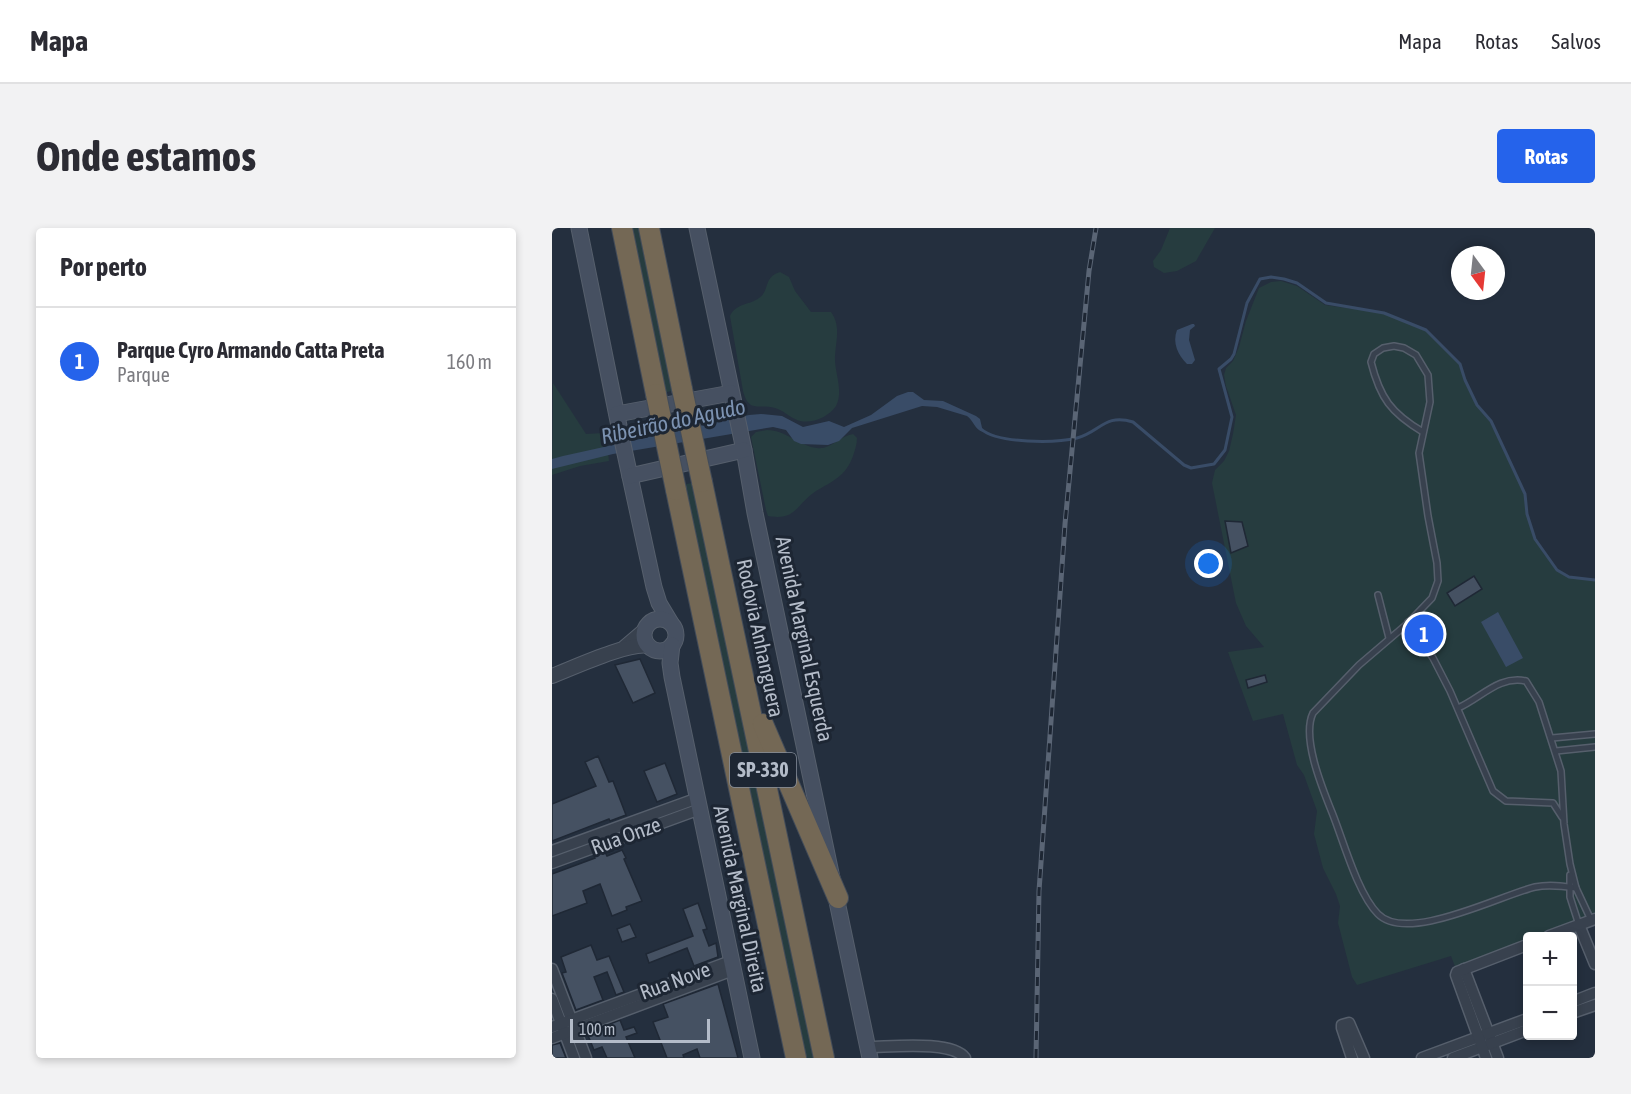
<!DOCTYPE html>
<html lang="pt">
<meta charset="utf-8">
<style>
:root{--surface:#fff;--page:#f2f2f3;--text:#2b2b33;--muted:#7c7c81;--line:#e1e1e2;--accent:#2563eb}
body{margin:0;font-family:"Asap Condensed",sans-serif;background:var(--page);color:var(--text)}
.controls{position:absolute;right:18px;bottom:18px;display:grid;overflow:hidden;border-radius:6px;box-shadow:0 3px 9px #0003}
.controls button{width:54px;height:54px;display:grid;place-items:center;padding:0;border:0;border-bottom:2px solid var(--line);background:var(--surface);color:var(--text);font:30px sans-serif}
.compass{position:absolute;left:899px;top:18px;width:54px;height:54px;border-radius:50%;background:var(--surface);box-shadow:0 3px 9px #0003;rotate:165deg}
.scale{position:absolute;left:18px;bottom:15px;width:140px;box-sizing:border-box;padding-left:6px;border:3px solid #b4bcc9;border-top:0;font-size:16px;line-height:21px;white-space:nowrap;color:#b4bcc9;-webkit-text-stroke:4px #1d2633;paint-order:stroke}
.you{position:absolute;left:657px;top:336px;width:21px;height:21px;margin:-15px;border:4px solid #fff;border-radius:50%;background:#1a73e8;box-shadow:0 0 0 9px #1a73e833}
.badge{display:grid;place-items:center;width:39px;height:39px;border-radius:50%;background:var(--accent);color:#fff;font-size:20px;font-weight:700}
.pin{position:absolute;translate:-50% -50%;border:3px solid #fff;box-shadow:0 2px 6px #0006}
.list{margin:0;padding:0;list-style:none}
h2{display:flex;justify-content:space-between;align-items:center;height:78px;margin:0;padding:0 24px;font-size:26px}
h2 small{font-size:20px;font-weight:400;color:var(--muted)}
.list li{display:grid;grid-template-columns:39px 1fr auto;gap:18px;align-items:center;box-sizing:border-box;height:108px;padding:0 24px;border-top:2px solid var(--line)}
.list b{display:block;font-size:22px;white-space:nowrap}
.list p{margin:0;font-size:20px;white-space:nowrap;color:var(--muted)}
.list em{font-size:20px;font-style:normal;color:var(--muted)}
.map{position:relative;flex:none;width:1043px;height:830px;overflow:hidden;border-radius:6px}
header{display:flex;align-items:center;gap:36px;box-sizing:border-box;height:84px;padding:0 30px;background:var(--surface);border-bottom:2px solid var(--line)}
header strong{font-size:28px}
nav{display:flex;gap:33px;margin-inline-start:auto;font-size:21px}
.intro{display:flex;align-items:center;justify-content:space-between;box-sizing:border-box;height:144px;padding:0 36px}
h1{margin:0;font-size:42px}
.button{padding:15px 27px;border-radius:6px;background:var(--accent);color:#fff;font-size:21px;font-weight:700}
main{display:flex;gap:36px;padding:0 36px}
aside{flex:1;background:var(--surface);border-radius:6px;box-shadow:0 3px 9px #0003}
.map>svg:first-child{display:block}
</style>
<header>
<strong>Mapa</strong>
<nav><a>Mapa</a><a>Rotas</a><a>Salvos</a></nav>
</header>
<div class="intro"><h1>Onde estamos</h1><a class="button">Rotas</a></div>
<main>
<aside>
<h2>Por perto<small></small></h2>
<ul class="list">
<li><span class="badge">1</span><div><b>Parque Cyro Armando Catta Preta</b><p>Parque</p></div><em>160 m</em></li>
</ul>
</aside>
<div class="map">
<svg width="1043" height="830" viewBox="0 0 1043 830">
<rect width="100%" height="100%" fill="#242f3e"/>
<g fill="#263c3f">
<path d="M75,0H92L124,162L111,165Z"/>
<path d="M618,0H663L644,33L625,43L612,45L602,39L601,33L609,22Z"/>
<path d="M228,44L237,49L243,63L259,84H279C289,98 284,112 283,128C282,144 292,163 284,178C276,190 256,198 243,191C236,188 231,182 223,180C207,175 197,186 191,163L178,88C184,75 198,77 207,70C218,63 211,49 228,44Z"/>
<path d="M729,53L745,58L773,77L832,85L874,102L907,136L912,153L924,177L938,194L973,266L975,286L983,311L992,326L1005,342L1017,349L1043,352V691L996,708H975V717L905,744L899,728L805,757L800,749L786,695L788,678L784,666L771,640L762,606L765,583L752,547L745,537L731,486L701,493L676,424L712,419L694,398L684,375L660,255L663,242L672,233L677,223L681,206L684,187L674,158L672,147L674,140L681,133L687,119L694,93L707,60L719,54Z"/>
<path d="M1,155L34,206L52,205L54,207L57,233L28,238L0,247Z"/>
<path d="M215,202C234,202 247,218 265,220C278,222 288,208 301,206L305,210C305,216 303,222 301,228C294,248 281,253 264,263C244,276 245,293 216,288L214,282L199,209L204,204Z"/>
<path d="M143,254L267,830H249L131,257Z"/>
</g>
<g fill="#394c67">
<path d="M640,96H642L643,98L638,102L637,112L643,132L640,136H635C626,127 620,115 625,102Z"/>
<path d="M356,164H361L372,172L391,173L424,188L428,191L431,204C422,201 422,193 415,188L385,179L370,178L300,200L287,213L276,217L249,216L242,213L234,202L221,199L61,226L0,241V231L11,228L197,187L209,186L230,188L251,199L277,193L292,199L319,187L345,168Z"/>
<path d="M946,384L971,430L954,439L929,394Z"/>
</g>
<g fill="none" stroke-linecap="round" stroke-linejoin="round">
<path stroke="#394c67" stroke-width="3" d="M429,201C446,216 504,215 525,210C548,204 553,185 581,194L632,237L639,240L662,236L673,222L680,189L667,141L679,131L682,126L695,75L708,51L719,49L732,51L745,55L774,75L832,85L874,102L908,136L913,152L925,177L939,193L973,266L975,286L983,311L1005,342L1017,349L1043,352"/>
</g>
<g fill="#455162" stroke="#1f2835" stroke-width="1.5">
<path d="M673,293L690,294L696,318L679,325Z"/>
<path d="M922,348L930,361L903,378L895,365Z"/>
<path d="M88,431L103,465L81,475L63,437Z"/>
<path d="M713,447L715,454L696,460L694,452Z"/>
<path d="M46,528L57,554L61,553L74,587L58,593L57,591L0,613V576L44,558L33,534Z"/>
<path d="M113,535L125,566L105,574L92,543Z"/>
<path d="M70,622L74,630L72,631L90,673L74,679L75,682L60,688L48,656L31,663L35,675L0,688V646L43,630L42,628L53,624L55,628Z"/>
<path d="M146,675L155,701L151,702L157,718L164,715L166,729L142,738L135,720L97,735L94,726L141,708L131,681Z"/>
<path d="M78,696L84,709L70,714L65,701Z"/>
<path d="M39,717L45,732L57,728L72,764L64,767L55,744L42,749L51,772L24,782L10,745L14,744L9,729Z"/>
<path d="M166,756L186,830H148L145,821L131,827L132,830H115L101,794L116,789L111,776Z"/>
<path d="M68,792L72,802L82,799L85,805L74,809L83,830H55L50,819L42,822L35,805Z"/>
<path d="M8,815L14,830H0V817Z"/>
</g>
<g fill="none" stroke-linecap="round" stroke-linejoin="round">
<g stroke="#565f6c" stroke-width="8">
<g id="service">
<path d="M871,204C839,185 828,170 819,134L822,126L831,120L842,118L852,120L864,127L876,147L878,174L867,225L876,288L885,335L886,353L880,370L855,396L807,437L761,485C749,510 771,562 781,587C792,615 806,666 826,686C855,716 949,667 983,659C997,656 1011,658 1024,660"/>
<path d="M826,367L837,410"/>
<path d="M856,394L881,430L898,463L941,563L954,573L1001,575L1010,589"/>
<path d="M906,480C929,470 947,447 974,453L987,474L1009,543L1012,596L1018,636L1024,660L1039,692"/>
<path d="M1000,510L1043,506"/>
<path d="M1004,523L1043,519"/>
<path d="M1018,647V669L1027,697"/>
</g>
</g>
<g stroke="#565f6c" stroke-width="13">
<g id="minor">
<path d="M0,623L146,570"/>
<path d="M0,635L148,581"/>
<path d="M1027,697L1043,736"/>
<path d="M997,708L1043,691"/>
<path d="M0,741L34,830"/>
<path d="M912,741L946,830"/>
<path d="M0,771L22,830"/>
<path d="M1020,774L1043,765"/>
<path d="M1020,785L1043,777"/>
<path d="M0,799L179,733"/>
<path d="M0,810L181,742"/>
<path d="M316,819C338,819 400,812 413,830"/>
<path d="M800,830L790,800V797L797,795L812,830"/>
<path d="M870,830L975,791"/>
<path d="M901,830L975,802"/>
<path d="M934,830L904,747L905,744L975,717"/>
</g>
</g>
<g stroke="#565f6c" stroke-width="16">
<g id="tertiary">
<path d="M73,419L93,402"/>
<path d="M0,448C21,440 76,414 97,418"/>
</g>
</g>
<g stroke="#565f6c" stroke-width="17">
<g id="secondary">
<path d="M27,0L67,198L102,359L107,375L119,395"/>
<path d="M145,0L192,222L203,285L318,830"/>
<path d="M65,186L179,165"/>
<path d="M78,248L192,222"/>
<circle cx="108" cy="407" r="16"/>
<path d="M120,417L118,435L120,449L200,830"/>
</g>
</g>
<g stroke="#434c59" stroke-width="22">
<g id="motorway">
<path d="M70,0L104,166"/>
<path d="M97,0L130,161"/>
<path d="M150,254L272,830"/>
<path d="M124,262L244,830"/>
<path d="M211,496L286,670"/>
</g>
</g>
<use href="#service" stroke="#38414e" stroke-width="5"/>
<use href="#minor" stroke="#38414e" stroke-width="10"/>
<use href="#tertiary" stroke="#38414e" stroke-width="14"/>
<use href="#secondary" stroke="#465061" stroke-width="15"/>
<use href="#motorway" stroke="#746855" stroke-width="20"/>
<g stroke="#5a6575" stroke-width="5">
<path id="rail" d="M484,830L487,663L513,296L537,43L544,0"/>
</g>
<use href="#rail" stroke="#1d2633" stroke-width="3" stroke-dasharray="9" stroke-linecap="butt"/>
<g stroke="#434c59" stroke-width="22" stroke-linecap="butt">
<g id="motorway-bridge">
<path d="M130,161L150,254"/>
<path d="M104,166L124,262"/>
</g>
</g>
<use href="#motorway-bridge" stroke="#746855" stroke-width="20"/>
</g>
<g text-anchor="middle" stroke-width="6" stroke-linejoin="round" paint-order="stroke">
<rect fill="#1d2633" stroke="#878f9c" stroke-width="1.5" x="178" y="525" width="66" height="34" rx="4.5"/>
<g font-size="20" font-weight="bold" fill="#b4bcc9">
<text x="211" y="549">SP-330</text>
</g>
<g font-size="21" fill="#b4bcc9" stroke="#1d2633">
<text transform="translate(208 410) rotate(78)" y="7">Rodovia Anhanguera</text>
<text transform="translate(252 411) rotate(78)" y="7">Avenida Marginal Esquerda</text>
<text transform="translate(74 608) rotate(-20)" y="7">Rua Onze</text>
<text transform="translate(188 671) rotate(78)" y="7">Avenida Marginal Direita</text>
<text transform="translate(123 753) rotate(-20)" y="7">Rua Nove</text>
</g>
<g font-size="22" font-style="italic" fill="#7c92b1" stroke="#1d2633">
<text transform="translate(121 193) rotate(-12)" y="8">Ribeirão do Agudo</text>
</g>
</g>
</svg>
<div class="controls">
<button>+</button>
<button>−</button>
</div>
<svg class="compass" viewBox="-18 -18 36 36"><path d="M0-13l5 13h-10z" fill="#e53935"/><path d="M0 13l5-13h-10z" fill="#7c7c81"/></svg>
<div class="scale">100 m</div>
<div class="you"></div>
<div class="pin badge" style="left:872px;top:406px">1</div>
</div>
</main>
